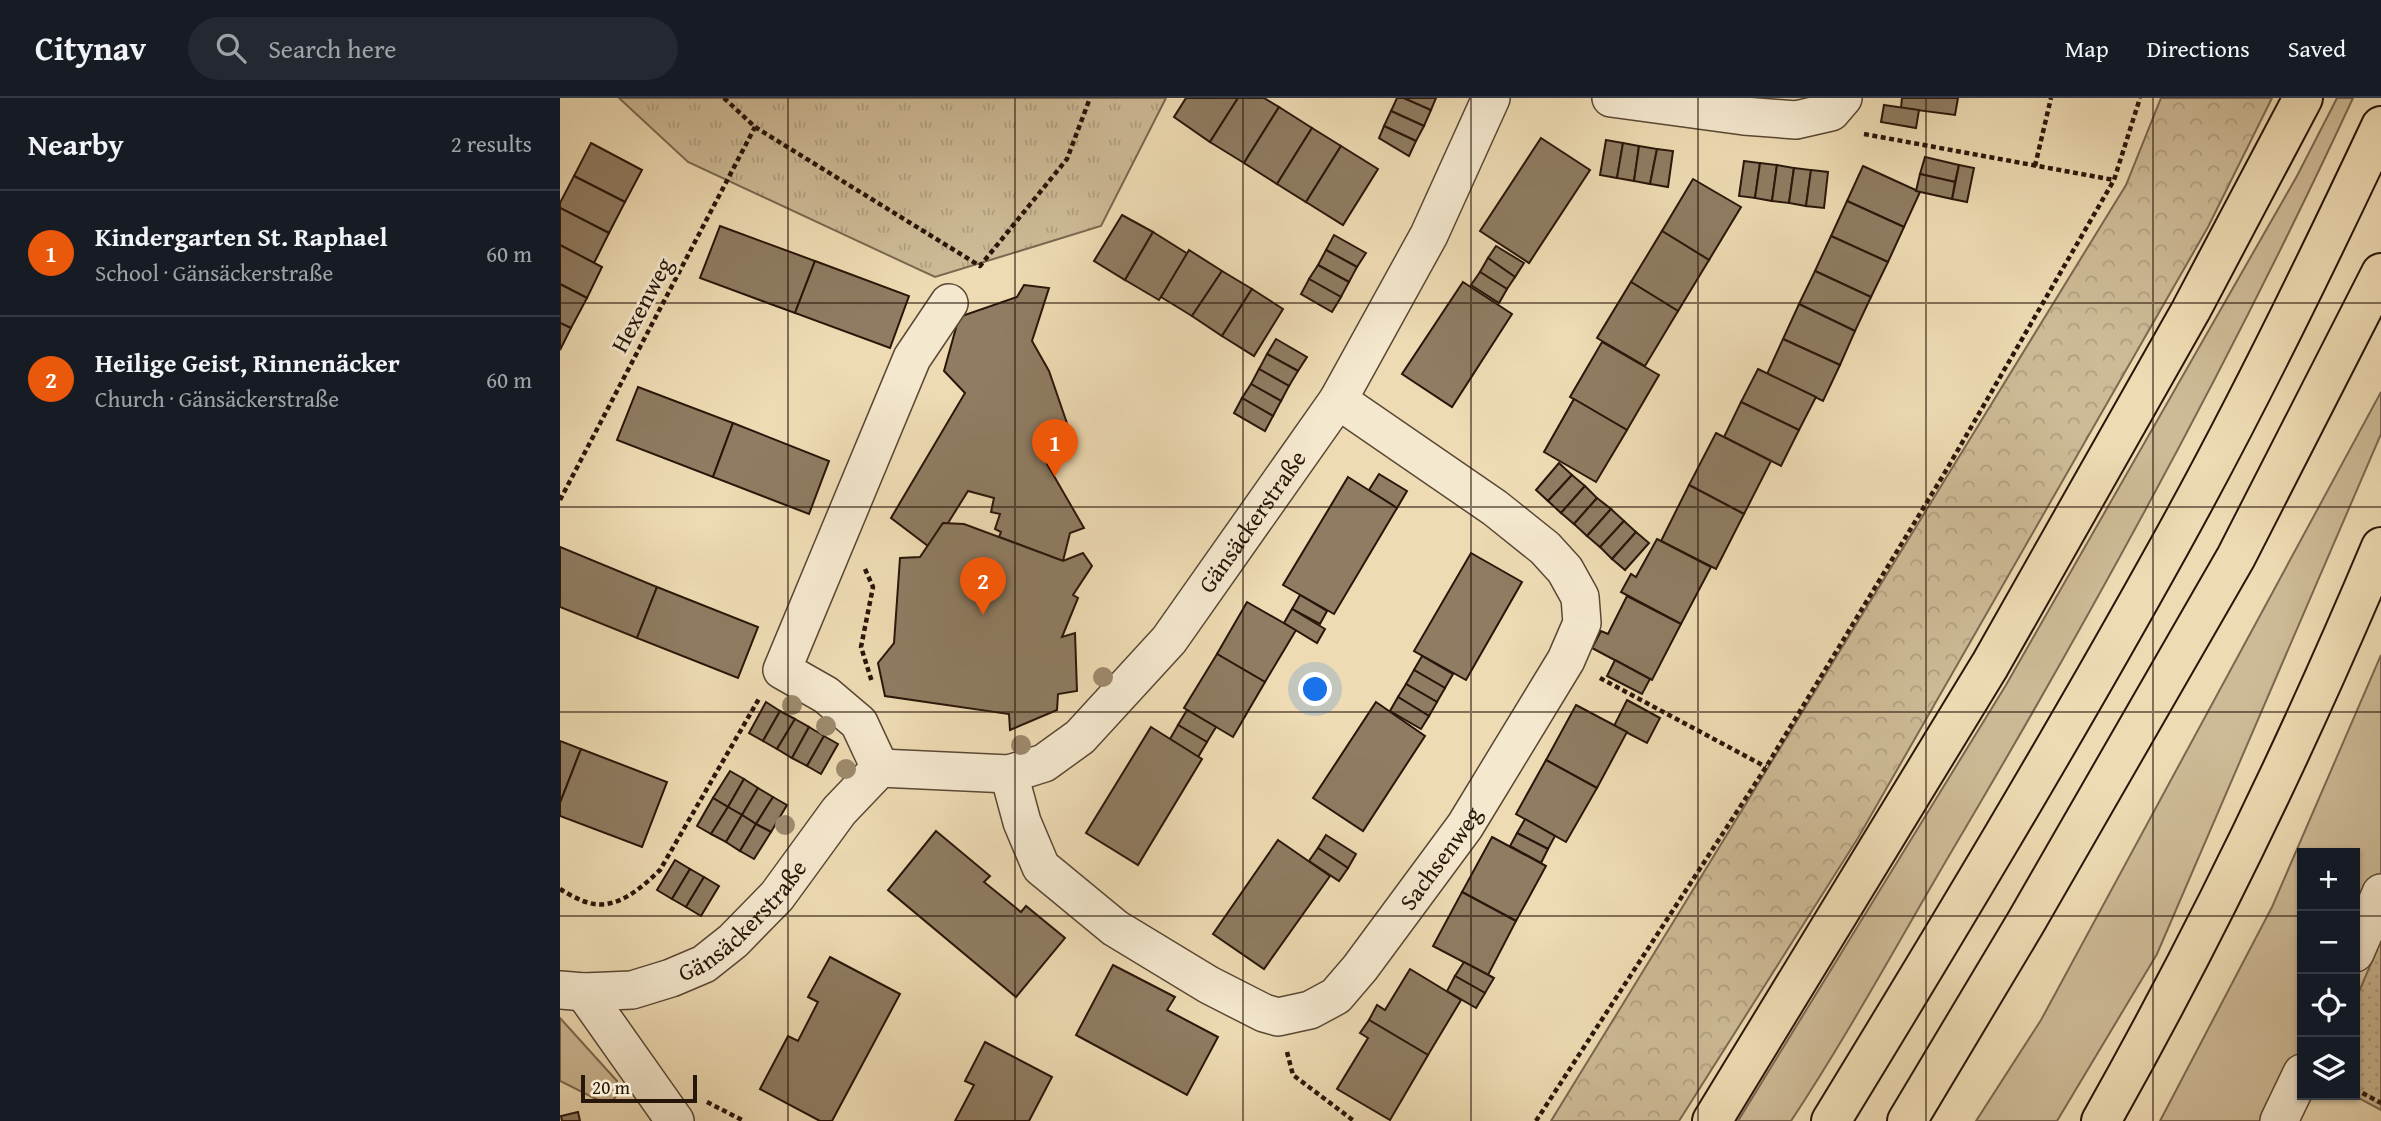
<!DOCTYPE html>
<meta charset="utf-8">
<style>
:root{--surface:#171b24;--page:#242831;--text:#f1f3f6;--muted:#9ea1a6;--line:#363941;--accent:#ea580c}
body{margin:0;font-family:"Gentium Book Plus",serif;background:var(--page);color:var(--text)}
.controls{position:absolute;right:21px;bottom:21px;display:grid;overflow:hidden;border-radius:0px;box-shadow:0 2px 5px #0004}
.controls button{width:63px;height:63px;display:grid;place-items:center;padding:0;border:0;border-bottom:2px solid var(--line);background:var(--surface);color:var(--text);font:35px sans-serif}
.scale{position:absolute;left:21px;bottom:18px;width:116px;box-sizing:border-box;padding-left:7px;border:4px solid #29160a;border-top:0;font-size:19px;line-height:24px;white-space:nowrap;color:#29160a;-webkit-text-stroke:5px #f4e8ce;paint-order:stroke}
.you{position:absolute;left:756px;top:592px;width:24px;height:24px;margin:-18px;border:5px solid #fff;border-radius:50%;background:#1a73e8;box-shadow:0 0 0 10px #1a73e833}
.badge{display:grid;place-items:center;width:46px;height:46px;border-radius:50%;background:var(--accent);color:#fff;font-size:23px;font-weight:700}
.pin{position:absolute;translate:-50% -58px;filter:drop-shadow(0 2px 4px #0008)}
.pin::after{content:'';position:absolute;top:37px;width:24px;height:21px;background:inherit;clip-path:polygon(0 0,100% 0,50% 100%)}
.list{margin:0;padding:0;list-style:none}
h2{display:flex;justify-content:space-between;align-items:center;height:91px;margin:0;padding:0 28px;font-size:30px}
h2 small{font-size:23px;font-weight:400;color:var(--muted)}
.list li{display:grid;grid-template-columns:46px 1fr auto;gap:21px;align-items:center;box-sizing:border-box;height:126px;padding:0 28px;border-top:2px solid var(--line)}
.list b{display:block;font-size:26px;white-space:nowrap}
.list p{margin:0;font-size:23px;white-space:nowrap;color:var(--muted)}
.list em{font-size:23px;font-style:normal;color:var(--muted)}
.icon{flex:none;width:38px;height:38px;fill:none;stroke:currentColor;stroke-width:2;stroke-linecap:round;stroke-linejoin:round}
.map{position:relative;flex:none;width:1821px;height:1023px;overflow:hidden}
header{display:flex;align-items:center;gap:42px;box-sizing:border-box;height:98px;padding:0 35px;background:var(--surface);border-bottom:2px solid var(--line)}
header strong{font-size:33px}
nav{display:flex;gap:38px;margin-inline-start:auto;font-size:24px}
.search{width:490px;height:63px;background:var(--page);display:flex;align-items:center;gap:18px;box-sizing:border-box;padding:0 24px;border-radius:38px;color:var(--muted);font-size:26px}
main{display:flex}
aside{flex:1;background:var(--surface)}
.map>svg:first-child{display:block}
</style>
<header>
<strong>Citynav</strong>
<div class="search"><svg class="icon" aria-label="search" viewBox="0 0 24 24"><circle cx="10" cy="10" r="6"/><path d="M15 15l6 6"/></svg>Search here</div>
<nav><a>Map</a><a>Directions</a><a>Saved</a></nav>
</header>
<main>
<aside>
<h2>Nearby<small>2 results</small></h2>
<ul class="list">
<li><span class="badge">1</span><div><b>Kindergarten St. Raphael</b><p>School · Gänsäckerstraße</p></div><em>60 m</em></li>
<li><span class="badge">2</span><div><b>Heilige Geist, Rinnenäcker</b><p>Church · Gänsäckerstraße</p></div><em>60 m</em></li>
</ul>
</aside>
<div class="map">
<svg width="1821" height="1023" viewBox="0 0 1821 1023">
<defs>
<pattern id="forest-crowns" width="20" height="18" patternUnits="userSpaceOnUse" patternTransform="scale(1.75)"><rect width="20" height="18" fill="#cdba96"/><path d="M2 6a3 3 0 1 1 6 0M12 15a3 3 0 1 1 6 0" fill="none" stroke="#b09f80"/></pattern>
<pattern id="park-tufts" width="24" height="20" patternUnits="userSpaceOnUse" patternTransform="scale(1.75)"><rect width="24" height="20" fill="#cdba96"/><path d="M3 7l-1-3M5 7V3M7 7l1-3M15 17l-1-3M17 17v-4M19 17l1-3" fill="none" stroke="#b09f80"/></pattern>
<pattern id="garden-dots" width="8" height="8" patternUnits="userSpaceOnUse" patternTransform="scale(1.75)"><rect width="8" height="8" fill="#cdba96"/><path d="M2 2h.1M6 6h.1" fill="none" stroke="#b09f80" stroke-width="1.8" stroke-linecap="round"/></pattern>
</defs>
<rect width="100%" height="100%" fill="#eedbb3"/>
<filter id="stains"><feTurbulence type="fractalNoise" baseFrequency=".00286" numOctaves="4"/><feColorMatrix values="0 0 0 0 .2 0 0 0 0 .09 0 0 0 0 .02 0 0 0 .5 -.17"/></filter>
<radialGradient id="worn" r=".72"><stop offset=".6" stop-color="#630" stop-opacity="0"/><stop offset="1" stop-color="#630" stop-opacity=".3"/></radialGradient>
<g fill="#cdba96" stroke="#7b6850" stroke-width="2">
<path d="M1777,0H1793C1674,257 1538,506 1393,751C1340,841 1289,935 1231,1023H1178L1446,587L1737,78Z"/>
<path d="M1821,294V336L1597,856L1497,1023H1416L1481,922Z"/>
<path d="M1821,557V778L1795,841V755H1742V957L1712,1023H1600L1712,809Z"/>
<path d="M0,920L57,983L58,995L52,1004H42L0,983Z"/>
</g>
<path fill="url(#forest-crowns)" stroke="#7b6850" stroke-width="2" d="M1601,0H1712L1648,129L1298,740L1119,1023H991L1566,87Z"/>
<path fill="url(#park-tufts)" stroke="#7b6850" stroke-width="2" d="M59,0H606L541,128L375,179L128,64Z"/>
<path fill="url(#garden-dots)" stroke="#7b6850" stroke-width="2" d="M1821,842V1012L1793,997L1795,903Z"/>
<g fill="#8f7c62" stroke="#29160a" stroke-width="2">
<path d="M626,0H678L650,44L614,19Z"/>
<path d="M678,0H704L719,9L684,65L650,44Z"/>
<path d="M837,0H844L871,12L864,28L831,13Z"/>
<path d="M844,0H876L871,12Z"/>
<path d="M1342,0H1398L1395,17L1341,10Z"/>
<path d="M1324,7L1359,12L1356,30L1321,24Z"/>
<path d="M719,9L752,30L717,86L684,65Z"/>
<path d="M831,13L864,28L856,43L824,28Z"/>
<path d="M824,28L856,43L849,58L819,40Z"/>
<path d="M752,30L781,48L746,104L717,86Z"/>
<path d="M981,40L1030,72L969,165L920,133Z"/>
<path d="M1046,42L1063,45L1057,80L1040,77Z"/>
<path d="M31,45L82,72L65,104L14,78Z"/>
<path d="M1063,45L1079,48L1074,83L1057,80Z"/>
<path d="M781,48L818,71L783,127L746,104Z"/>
<path d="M1079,48L1097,51L1090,86L1074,83Z"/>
<path d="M1097,51L1113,53L1108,89L1090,86Z"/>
<path d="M1365,59L1399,67L1395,84L1360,76Z"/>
<path d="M1184,63L1200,65L1195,100L1179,98Z"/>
<path d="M1200,65L1217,67L1212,103L1195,100Z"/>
<path d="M1217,67L1234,70L1229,105L1212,103Z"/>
<path d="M1399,67L1414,70L1407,104L1392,101Z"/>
<path d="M1303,68L1360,94L1344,129L1287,103Z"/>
<path d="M1234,70L1251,72L1246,108L1229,105Z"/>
<path d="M1251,72L1268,74L1264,110L1246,108Z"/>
<path d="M1360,76L1395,84L1392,101L1356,93Z"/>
<path d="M14,78L65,104L49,135L0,110V105Z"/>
<path d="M1133,81L1181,109L1149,162L1102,133Z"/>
<path d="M1287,103L1344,129L1328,164L1271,138Z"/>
<path d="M0,110L49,135L34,165L0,147Z"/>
<path d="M562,117L593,134L565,182L534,163Z"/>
<path d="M160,128L255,163L235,215L140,180Z"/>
<path d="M1102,133L1149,162L1118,213L1071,184Z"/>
<path d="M593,134L628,156L599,202L565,182Z"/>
<path d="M774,137L806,155L797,169L766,152Z"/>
<path d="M1271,138L1328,164L1311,199L1255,173Z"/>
<path d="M0,147L42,169L27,200L0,186Z"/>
<path d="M936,148L964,165L955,179L928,160Z"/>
<path d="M629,152L662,173L632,218L601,199Z"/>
<path d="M766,152L797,169L789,184L758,167Z"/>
<path d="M928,160L955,179L947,191L920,174Z"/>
<path d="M255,163L349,198L330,250L235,215Z"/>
<path d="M758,167L789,184L781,199L749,181Z"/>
<path d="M662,173L692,191L662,238L632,218Z"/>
<path d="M1255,173L1311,199L1295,233L1239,206Z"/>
<path d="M920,174L947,191L939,205L911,187Z"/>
<path d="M749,181L781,199L772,214L741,196Z"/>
<path d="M903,184L952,216L892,309L842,276Z"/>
<path d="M1071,184L1118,213L1085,268L1037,240Z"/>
<path d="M0,186L27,200L11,230L0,225Z"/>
<path d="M464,187L489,190L472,243L489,273L510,334L487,366L524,430L510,435L503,463L439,439L441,434L435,431L440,416L431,414L434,400L408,393L388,425H383L368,448L331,420L405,295L384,273L399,219L457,199Z"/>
<path d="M692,191L723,211L694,258L662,238Z"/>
<path d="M1239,206L1295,233L1280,267L1223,241Z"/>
<path d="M0,225L11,230L0,252Z"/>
<path d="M716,241L747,259L738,273L707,256Z"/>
<path d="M1223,241L1280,267L1263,303L1207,276Z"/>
<path d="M1042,244L1099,277L1067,332L1010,299Z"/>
<path d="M707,256L738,273L729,288L699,271Z"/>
<path d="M699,271L729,288L721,303L691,286Z"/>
<path d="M1198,271L1256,299L1239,332L1181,304Z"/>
<path d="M691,286L721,303L713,318L682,300Z"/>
<path d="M78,289L173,325L153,379L57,342Z"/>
<path d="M682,300L713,318L705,333L674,315Z"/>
<path d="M1014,301L1067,332L1036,384L984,354Z"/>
<path d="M1181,304L1239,332L1221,368L1164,339Z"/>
<path d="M173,325L269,363L249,416L153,379Z"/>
<path d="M1156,335L1211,363L1184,416L1129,387Z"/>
<path d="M999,365L1012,377L988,403L976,392Z"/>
<path d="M819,376L847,393L837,410L809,392Z"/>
<path d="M1012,377L1025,388L1001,415L988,403Z"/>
<path d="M788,379L837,410L774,516L723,487Z"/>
<path d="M1129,387L1184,416L1156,471L1101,443Z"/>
<path d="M1025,388L1037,400L1014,426L1001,415Z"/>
<path d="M1037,400L1051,411L1027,438L1014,426Z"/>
<path d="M1051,411L1064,423L1040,449L1027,438Z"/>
<path d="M1064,423L1076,434L1052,461L1040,449Z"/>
<path d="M383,425L404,426L503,463L523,455L532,468L513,497L518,500L502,539L515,535L517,593L498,596L497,612L450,632L449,616L325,598L318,565L334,545L340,460L360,459Z"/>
<path d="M1076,434L1089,445L1065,472L1052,461Z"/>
<path d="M1097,441L1151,469L1121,526L1061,494L1071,476L1076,479Z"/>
<path d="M0,449L97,489L77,540L0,509Z"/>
<path d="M911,455L962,484L906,582L854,553Z"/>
<path d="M97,489L198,529L178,580L77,540Z"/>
<path d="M740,497L767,513L760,526L732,511Z"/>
<path d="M1067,498L1121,526L1092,582L1032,550L1041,533L1048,536Z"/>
<path d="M687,504L736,532L705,584L657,556Z"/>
<path d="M732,511L765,531L757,545L724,525Z"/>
<path d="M657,556L705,584L673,639L624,610Z"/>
<path d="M862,558L893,576L885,590L854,572Z"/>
<path d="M1055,562L1090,581L1082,596L1047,578Z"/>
<path d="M854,572L885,590L877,604L846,586Z"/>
<path d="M846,586L877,604L869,618L838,599Z"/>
<path d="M838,599L869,618L861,631L830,613Z"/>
<path d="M1067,602L1100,620L1087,645L1054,628Z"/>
<path d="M206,604L220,613L203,643L189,635Z"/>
<path d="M816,604L865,638L803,733L753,700Z"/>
<path d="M1016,607L1067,634L1037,690L986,662Z"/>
<path d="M627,612L656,629L647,644L618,627Z"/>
<path d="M220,613L235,621L217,651L203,643Z"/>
<path d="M235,621L249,629L232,660L217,651Z"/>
<path d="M618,627L647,644L638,659L610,641Z"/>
<path d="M249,629L264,638L247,668L232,660Z"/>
<path d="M591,629L642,661L578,767L526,735Z"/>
<path d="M264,638L278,646L261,676L247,668Z"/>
<path d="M0,643L21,651L0,705Z"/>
<path d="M21,651L107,684L82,749L0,718V705Z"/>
<path d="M986,662L1037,690L1006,744L956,716Z"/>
<path d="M170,673L184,681L168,709L153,700Z"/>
<path d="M184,681L198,690L182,717L168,709Z"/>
<path d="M198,690L213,699L196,726L182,717Z"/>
<path d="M213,699L227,707L211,734L196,726Z"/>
<path d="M153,700L168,709L151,736L137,728Z"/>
<path d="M168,709L182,717L166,744L151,736Z"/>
<path d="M182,717L196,726L180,753L166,744Z"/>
<path d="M965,721L995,738L988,751L957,735Z"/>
<path d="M196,726L211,734L194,761L180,753Z"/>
<path d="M376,733L430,778L424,784L461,814L466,808L505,840L456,899L328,792Z"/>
<path d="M957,735L988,751L981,765L950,748Z"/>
<path d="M766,737L796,756L788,770L758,750Z"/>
<path d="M932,739L986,768L956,823L902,794Z"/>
<path d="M718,742L770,778L704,871L653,836Z"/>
<path d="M758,750L788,770L779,783L749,763Z"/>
<path d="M115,762L130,771L112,801L97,792Z"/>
<path d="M130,771L144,779L126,809L112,801Z"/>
<path d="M144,779L159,788L141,818L126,809Z"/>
<path d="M902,794L956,823L928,877L873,848Z"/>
<path d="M270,859L340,896L272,1023H260L200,991L228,938L238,943L258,904L248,899Z"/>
<path d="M904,864L934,880L925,895L895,878Z"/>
<path d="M553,867L615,899L607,912L658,939L627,997L516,937Z"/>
<path d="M850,871L901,902L868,957L809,922L817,907L825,912Z"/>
<path d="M895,878L925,895L916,910L887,893Z"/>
<path d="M809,922L868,957L830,1022L777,991L808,940L800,935Z"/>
<path d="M425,944L492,979L469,1023H395L414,987L405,983Z"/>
<path d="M18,1014L20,1023H2L1,1018Z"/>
</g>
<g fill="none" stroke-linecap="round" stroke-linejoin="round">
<g stroke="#5a4734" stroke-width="40">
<g id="minor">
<path d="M1051,0L1184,18L1236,22L1271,14L1283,0"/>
<path d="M320,670L299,625L266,597L222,572L352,260L389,205"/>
<path id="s1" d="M449,676L462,724L481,769L555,830L649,887L704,915L718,919L750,912L776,898L800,870L905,728L1006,562L1022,525L1020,499L1005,472L985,450L935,410L778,302"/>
<path d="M1795,855L1821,795"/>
<path id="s2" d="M0,892L24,894L72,892L111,880L144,866L173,843L217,798L279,713L320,670L449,676L484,665L520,639L609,542L778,302L869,137L931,0"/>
<path d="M24,894L115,1023"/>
<path d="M1719,1023L1742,975"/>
</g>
</g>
<g stroke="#29160a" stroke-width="42">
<g id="highway">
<path d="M1152,1023L1430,567L1631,212L1743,0"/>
<path d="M1271,1023C1387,833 1502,642 1610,447C1686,310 1755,169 1821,28"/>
<path d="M1347,1023L1466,824L1676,459L1821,175"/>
<path d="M1541,1023C1646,837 1738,646 1821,449"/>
</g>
</g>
<g stroke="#29160a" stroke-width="4.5" stroke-dasharray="5 3.5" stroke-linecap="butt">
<path d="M164,0L195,29L420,168L507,61L530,0"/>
<path d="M1304,36L1554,82"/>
<path d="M1475,68L1491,0"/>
<path d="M0,402L195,29"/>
<path d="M305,471L313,489L301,549L312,584"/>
<path d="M1040,580L1206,669"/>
<path d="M0,791C8,796 17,801 26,804C55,814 80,791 100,772L200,599"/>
<path d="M727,954L733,977L794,1023"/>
<path d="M1795,991L1821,1005"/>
<path d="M147,1004L184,1023"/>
<path d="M976,1023L1206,669L1384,376L1554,82L1580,0"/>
</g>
<use href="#minor" stroke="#f4e8ce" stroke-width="37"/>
<use href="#highway" stroke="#eedbb3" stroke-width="38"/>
</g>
<g fill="#9d8a6d">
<circle cx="543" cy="579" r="10"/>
<circle cx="232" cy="607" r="10"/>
<circle cx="266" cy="628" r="10"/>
<circle cx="461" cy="647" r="10"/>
<circle cx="286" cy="671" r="10"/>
<circle cx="225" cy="727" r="10"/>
</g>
<path fill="none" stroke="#29160a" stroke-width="2" stroke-opacity="0.55" d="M228,0V1023M455,0V1023M683,0V1023M911,0V1023M1138,0V1023M1366,0V1023M1593,0V1023M0,205H1821M0,409H1821M0,614H1821M0,818H1742M1795,818H1821"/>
<g text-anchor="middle" stroke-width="6" stroke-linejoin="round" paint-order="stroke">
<g font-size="24" fill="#29160a" stroke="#f4e8ce">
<text transform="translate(82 207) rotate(-62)" y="8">Hexenweg</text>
<text dy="8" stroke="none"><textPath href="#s2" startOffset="900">Gänsäckerstraße</textPath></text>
<text dy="8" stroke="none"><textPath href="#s1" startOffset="616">Sachsenweg</textPath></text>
<text dy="8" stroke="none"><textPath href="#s2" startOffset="206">Gänsäckerstraße</textPath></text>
</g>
</g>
<rect width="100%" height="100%" filter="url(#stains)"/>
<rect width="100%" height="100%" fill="url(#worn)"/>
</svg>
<div class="controls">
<button>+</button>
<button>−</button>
<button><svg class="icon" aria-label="locate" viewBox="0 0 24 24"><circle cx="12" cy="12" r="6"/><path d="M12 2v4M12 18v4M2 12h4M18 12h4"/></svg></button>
<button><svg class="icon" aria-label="layers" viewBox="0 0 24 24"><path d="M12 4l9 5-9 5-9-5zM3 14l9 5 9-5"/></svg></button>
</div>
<div class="scale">20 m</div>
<div class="you"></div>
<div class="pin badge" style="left:495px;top:379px">1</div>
<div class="pin badge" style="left:423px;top:517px">2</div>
</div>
</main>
